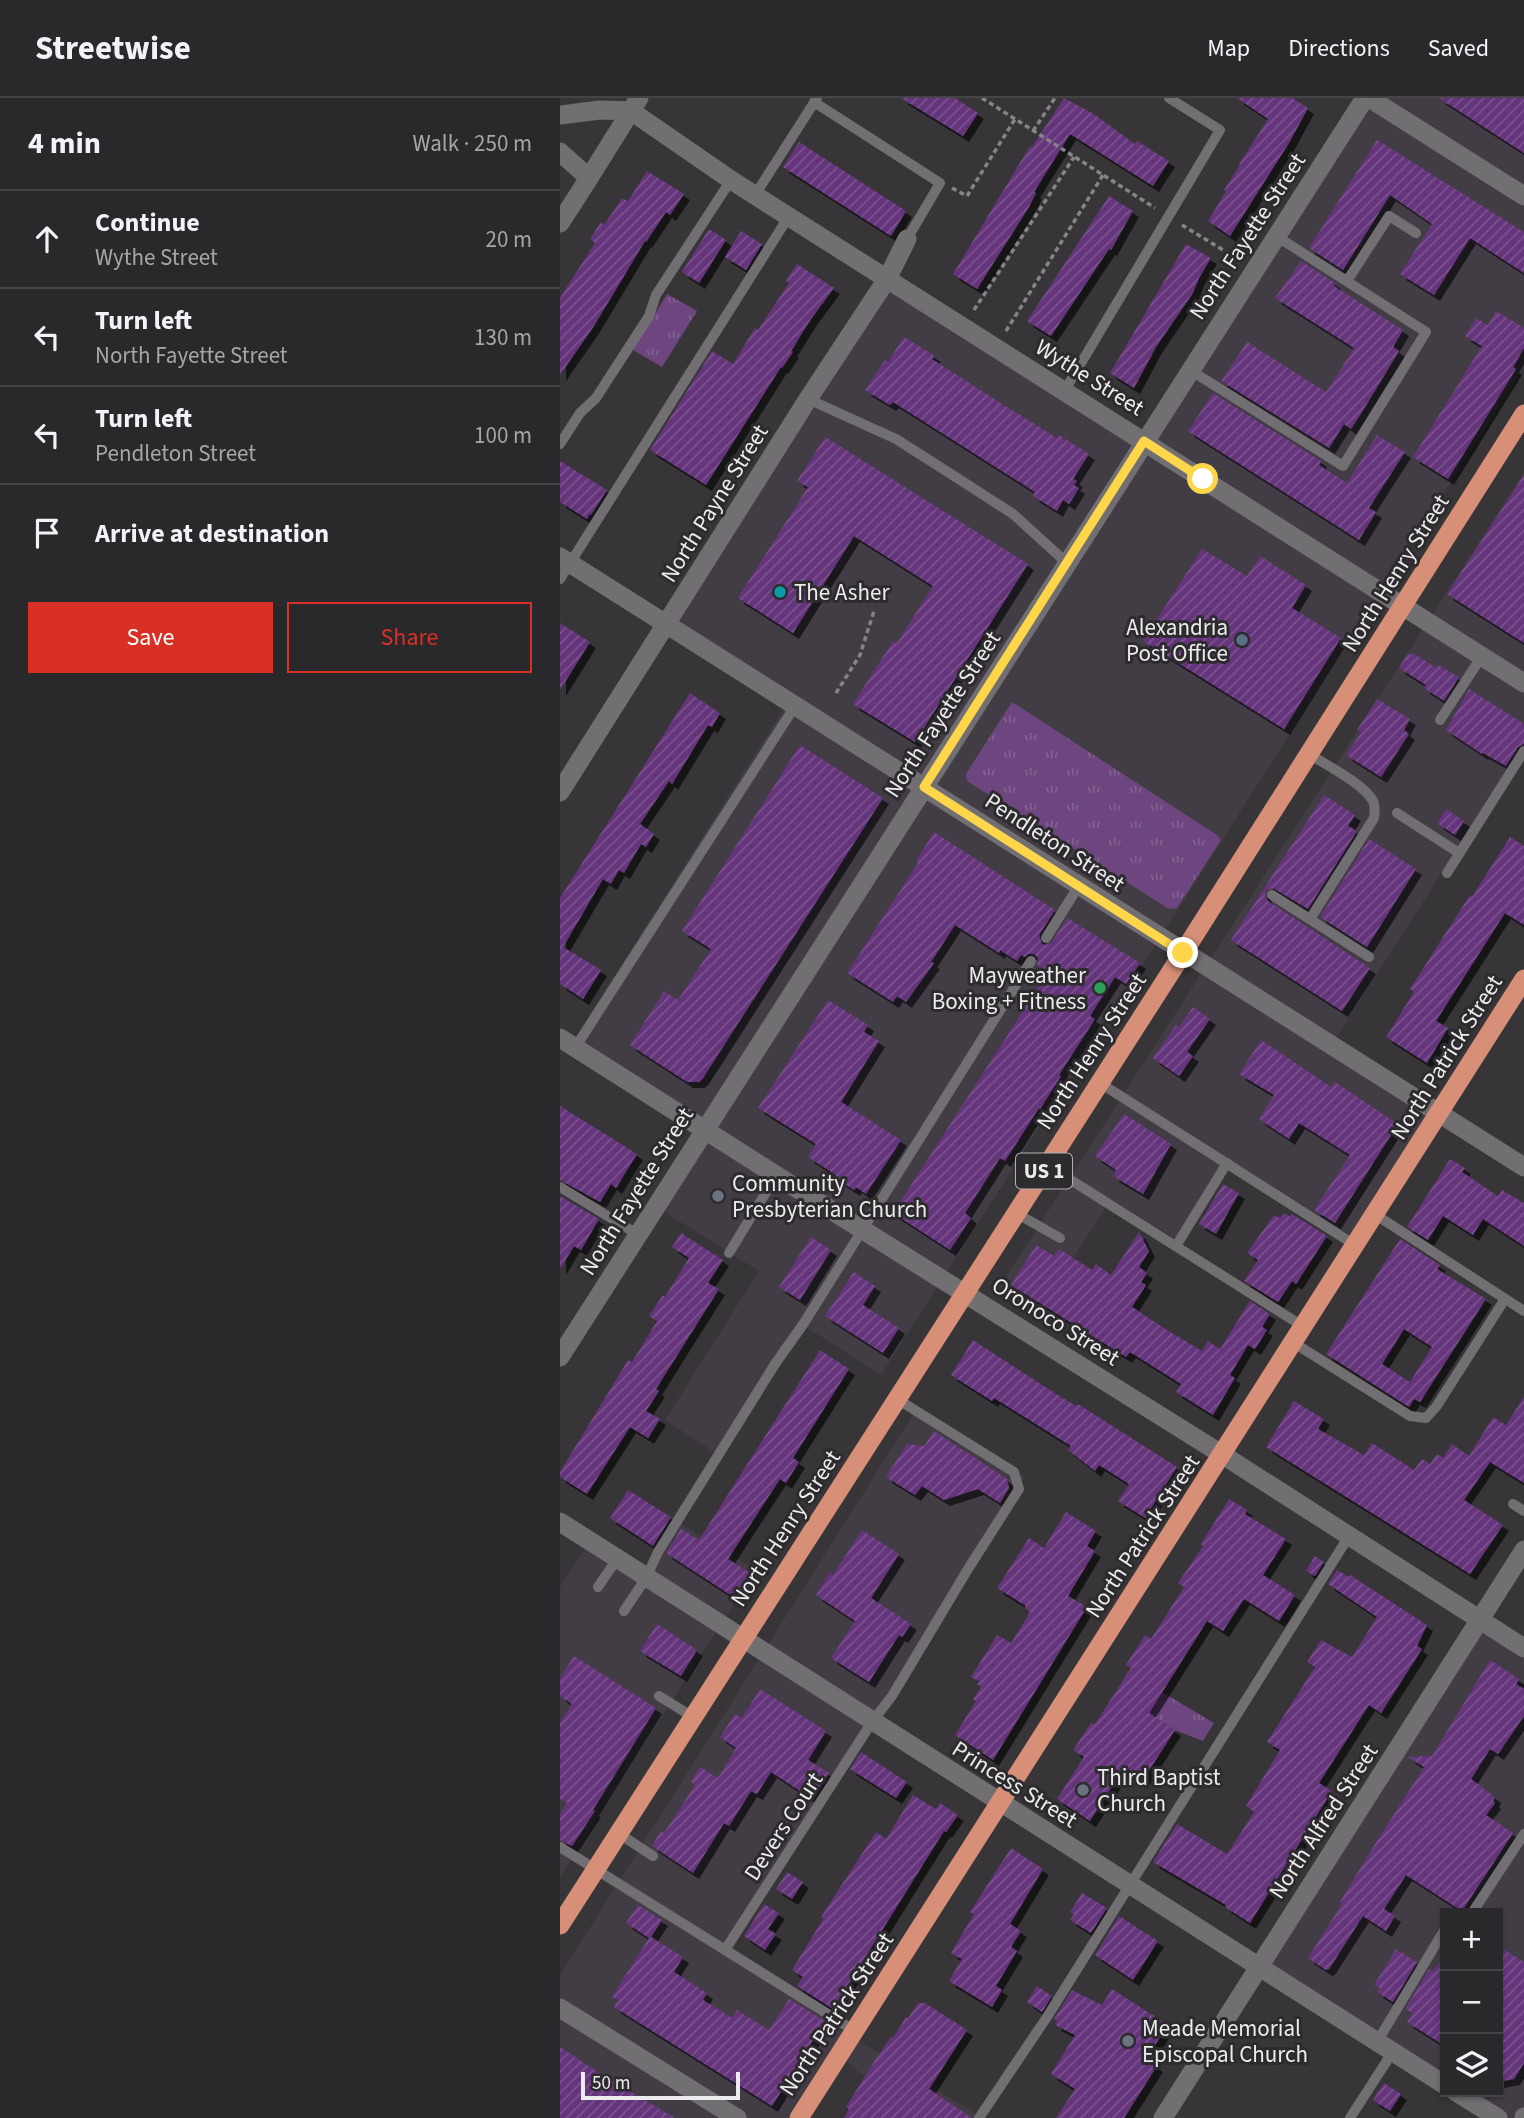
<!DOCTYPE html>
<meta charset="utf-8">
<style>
:root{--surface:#29282a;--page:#313032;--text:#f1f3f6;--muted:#a5a6a8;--line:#454447;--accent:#d93025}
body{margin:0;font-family:"Source Sans 3",sans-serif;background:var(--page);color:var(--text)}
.controls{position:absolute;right:21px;bottom:21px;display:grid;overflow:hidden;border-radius:0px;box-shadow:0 2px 5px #0004}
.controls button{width:63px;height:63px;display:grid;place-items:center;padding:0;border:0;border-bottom:2px solid var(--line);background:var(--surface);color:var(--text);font:35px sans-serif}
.scale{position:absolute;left:21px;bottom:18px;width:159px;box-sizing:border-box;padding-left:7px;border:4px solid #ecebed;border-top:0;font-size:19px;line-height:24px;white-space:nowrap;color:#ecebed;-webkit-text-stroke:5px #2d2b2e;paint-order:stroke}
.stop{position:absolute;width:21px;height:21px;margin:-16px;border:5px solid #ffd54a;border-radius:50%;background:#fff}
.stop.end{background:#ffd54a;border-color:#fff;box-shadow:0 2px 7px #0008}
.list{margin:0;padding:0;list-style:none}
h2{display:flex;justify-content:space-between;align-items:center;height:91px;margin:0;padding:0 28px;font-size:30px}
h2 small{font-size:23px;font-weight:400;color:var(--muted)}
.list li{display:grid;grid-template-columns:46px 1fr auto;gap:21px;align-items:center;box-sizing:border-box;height:98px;padding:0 28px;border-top:2px solid var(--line)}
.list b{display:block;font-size:26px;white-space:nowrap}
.list p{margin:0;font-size:23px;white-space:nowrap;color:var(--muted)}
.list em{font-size:23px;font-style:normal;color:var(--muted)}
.actions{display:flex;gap:14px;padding:21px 28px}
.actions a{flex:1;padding:16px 0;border:2px solid var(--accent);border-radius:0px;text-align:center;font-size:24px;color:var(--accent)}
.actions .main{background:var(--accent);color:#fff}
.icon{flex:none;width:38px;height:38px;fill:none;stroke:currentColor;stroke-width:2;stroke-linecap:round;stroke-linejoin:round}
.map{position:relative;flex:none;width:964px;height:2020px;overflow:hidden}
header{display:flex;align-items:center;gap:42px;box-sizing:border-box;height:98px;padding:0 35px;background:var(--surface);border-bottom:2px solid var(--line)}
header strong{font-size:33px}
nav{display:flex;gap:38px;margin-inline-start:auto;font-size:24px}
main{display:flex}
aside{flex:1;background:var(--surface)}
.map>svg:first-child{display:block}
</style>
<header>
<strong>Streetwise</strong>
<nav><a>Map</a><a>Directions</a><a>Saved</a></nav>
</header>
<main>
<aside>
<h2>4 min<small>Walk · 250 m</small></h2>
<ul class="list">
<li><svg class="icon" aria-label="ahead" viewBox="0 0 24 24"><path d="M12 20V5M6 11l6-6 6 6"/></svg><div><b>Continue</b><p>Wythe Street</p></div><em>20 m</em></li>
<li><svg class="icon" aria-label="left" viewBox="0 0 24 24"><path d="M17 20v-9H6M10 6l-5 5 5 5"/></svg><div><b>Turn left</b><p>North Fayette Street</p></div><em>130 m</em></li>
<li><svg class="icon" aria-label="left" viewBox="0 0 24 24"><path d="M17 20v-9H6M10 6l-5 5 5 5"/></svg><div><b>Turn left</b><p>Pendleton Street</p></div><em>100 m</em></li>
<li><svg class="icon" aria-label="arrive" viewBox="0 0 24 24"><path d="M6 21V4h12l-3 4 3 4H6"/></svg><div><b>Arrive at destination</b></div></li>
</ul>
<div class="actions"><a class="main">Save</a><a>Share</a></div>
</aside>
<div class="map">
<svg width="964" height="2020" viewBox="0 0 964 2020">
<defs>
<pattern id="park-tufts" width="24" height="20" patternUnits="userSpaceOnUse" patternTransform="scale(1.75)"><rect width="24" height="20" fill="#6d467f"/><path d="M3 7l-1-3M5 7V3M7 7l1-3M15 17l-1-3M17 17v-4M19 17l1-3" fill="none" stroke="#826191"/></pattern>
<pattern id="building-hatch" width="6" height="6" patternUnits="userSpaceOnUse" patternTransform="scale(1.75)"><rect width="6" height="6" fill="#65347c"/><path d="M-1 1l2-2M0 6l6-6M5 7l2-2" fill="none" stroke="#7b528f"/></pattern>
<filter id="shadow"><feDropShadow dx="6" dy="6" stdDeviation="0" flood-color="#0009"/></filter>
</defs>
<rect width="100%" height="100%" fill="#373538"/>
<g fill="#423c45">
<path d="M805,0H964V269L321,1277L241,1226L157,1356L105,1322L199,1173L95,1108L144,1030L12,945L229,602L106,524L328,178L585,341Z"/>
<path d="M964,374V656L883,773L772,946L880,1014L799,1142L670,1062L619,1143L551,1101L479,1214L440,1188Z"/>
<path d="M357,1310L465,1379L168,1846L297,1929L292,1938L417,2017L415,2020H370L305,1979L279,1957L238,2020H0V1877Z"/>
<path d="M115,1422L195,1472L0,1779V1489L30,1443L81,1475Z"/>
<path d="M920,1520L964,1547V2020H942L900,1994H938V1815H885V1984L700,1867Z"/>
</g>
<g fill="url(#park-tufts)">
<path d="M107,196L137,213L102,269L73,252Z"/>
<path d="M452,604L657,737L661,742L617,810L609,811L407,683L406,676Z"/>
<path d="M568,1574L654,1625L643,1643L615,1632L556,1594Z"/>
</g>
<g fill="url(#building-hatch)" fill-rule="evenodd" filter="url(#shadow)">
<path d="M341,0H395L418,15L403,38Z"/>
<path d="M504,0L532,15L575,46L577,43L609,63L593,88L510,36L474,94L476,95L469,109L417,191L393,176L470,48L472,49Z"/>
<path d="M677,0H732L748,10L729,45L670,138L648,123L666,93L664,92L680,67L679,66L708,21Z"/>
<path d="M879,0H964V55Z"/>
<path d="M817,42L964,134V175L910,140L874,197L840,176L872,126L830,97L783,172L749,150Z"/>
<path d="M239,44L346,113L331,138L223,69Z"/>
<path d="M87,73L124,96L110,117L106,114L86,144L85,143L34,228L0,277V200L35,145L30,141L41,124L44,127L62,100L68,103Z"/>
<path d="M549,98L573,113L551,152L549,151L491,238L467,223Z"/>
<path d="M149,131L166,142L139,185L122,174Z"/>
<path d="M181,133L202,146L186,172L165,159Z"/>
<path d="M626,146L651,160L639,180L633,195L596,249L574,290L550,275Z"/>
<path d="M741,163L775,185L774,188L843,232L833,249L839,253L802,314L791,331L784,326L769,350L661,283L687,244L766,294L777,277L794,250L715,200Z"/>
<path d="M237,166L274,190L251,221L231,253L233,254L222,270L221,269L146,387L90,352L152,253L173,266L195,230L198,232L229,185L226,183Z"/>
<path d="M936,213L964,230V250L953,269L956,271L888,381L853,359L922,248L905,238L916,220L928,227Z"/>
<path d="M344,239L375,258L372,261L442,306L497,340L499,337L529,356L513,381L517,383L514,387L519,390L509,406L503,402L497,413L473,398L475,394L333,304L330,307L305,292L325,262L328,264Z"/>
<path d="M653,295L761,363L759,367L787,385L817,337L845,354L809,410L816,414L799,442L628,333Z"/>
<path d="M265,339L468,466L355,644L293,606L333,543L337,545L373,488L294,438L233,535L178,500L248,389L237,383Z"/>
<path d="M0,363L47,392L31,417L30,416L27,421L0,404Z"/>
<path d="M964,377V545L887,496Z"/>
<path d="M642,451L687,478L700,458L746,487L732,510L781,540L724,631L583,543Z"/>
<path d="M0,525L30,544L0,592Z"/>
<path d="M855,556L876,570L878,567L899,579L884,603L864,590L866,587L839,570L847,557Z"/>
<path d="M909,591L964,626V646L958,649L946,668L923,655L922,656L886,632Z"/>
<path d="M130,595L160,615L152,629L148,627L112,686L109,683L80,726L94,736L86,749L81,746L64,775L59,772L51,786L43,781L3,849L41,872L23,901L0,886V800Z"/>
<path d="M817,601L850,621L844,632L849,636L821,679L786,657L801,634L797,632Z"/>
<path d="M240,647L323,700L143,980L139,984H127L70,947L104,893L118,902L151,851L122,833Z"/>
<path d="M764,697L795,717L788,728L797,733L748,811L713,790L706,792L705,797L708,803L810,870L782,913L671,842Z"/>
<path d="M886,711L904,723L895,737L877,725Z"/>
<path d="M374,734L495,812L479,837L482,846L486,847L492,844L507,820L580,865L566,886L555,879L530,918L535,921L499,977L501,978L480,1011L479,1010L445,1063L440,1060L405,1115L411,1120L390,1152L333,1115L488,874L477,867L478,860L474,856H468L465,859L461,857L457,863L440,852L439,855L395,827L371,864L374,865L346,904L337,898L333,904L287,875L358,765L356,763Z"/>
<path d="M950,739L964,748V827L945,815L876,923L888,930L867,965L826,939L854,894L850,891L910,797L912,799Z"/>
<path d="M809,741L856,771L807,849L760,819Z"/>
<path d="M268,902L308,927L304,934L319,943L281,1004L341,1042L306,1096L296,1089L294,1092L274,1079L276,1077L248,1059L256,1046L198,1010Z"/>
<path d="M633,909L650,921L627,954L633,958L619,978L593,960L616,927L619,929Z"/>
<path d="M701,942L771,989L775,984L838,1026L775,1125L754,1112L790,1057L739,1025L729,1041L699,1021L714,997L679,976Z"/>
<path d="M0,1008L77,1056L56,1090L51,1086L40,1104L0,1082Z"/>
<path d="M564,1016L611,1046L583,1096L553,1078L556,1072L535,1058Z"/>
<path d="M890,1061L905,1070L902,1074L938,1098L942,1092L964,1105V1148L923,1121L913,1137L883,1118L868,1142L847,1129Z"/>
<path d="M663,1086L679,1095L656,1136L639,1126Z"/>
<path d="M0,1098L39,1121L21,1152L14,1148L0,1171Z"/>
<path d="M724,1115L730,1119L732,1116L767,1138L736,1186L732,1183L718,1204L684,1183L698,1162L687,1155L714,1117L720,1120Z"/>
<path d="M579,1134L589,1153L579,1169L587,1175L581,1184L586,1187L572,1209L607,1232L642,1253L648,1243L660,1251L690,1203L710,1216L702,1229L707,1232L695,1251L688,1247L670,1277L675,1280L653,1317L616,1294L621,1286L570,1254L566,1259L451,1187L476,1147L494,1158L499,1151L532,1172L536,1166L551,1177Z"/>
<path d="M121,1135L163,1162L148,1185L159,1191L96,1291L99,1293L86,1313L100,1321L88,1340L70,1329L27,1396L0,1379V1374L68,1262L72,1264L97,1223L89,1218L103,1197L105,1199L129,1160L112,1149Z"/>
<path d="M251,1139L271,1152L240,1202L219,1189Z"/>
<path d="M840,1141L880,1167L877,1171L926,1201L860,1304L854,1301L849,1309L766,1256ZM844,1231L872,1249L850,1284L822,1266Z"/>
<path d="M294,1174L315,1188L303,1207L339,1230L323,1255L265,1218Z"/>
<path d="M413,1242L496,1296L516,1308L518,1306L617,1369L585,1420L558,1403L569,1386L539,1367L535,1373L508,1352L511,1348L434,1300L432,1303L391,1277Z"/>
<path d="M260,1252L289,1271L233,1360L239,1364L226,1385L220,1381L168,1461L190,1475L177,1494L169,1496L106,1455L121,1431L139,1442Z"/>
<path d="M964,1299V1385L930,1364L904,1402L943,1427L910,1476L706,1349L734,1303L764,1321L758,1331L804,1357L812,1345L854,1372L862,1361L870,1366L877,1356L883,1360L892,1346L909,1358L933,1319L946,1327Z"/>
<path d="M374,1333L447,1381L449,1390L440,1405L418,1391L384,1402L362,1388L355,1397L326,1379L347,1346L364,1348Z"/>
<path d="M68,1392L111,1419L93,1448L50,1420Z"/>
<path d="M669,1401L687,1412L685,1416L726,1441L703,1477L735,1497L719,1523L684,1501L663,1533L647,1523L589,1615L615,1632L581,1685L562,1673L530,1723L497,1701L524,1659L513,1652L531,1625L535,1626L571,1570L566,1567L585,1537L591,1541L624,1489L618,1485L643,1448L641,1446Z"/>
<path d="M506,1414L536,1433L527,1448L535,1453L508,1498L527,1509L433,1662L395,1637L416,1603L413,1601L421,1589L417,1586L419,1583L411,1579L437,1537L451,1545L470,1514L465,1510L466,1508L437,1490L469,1440L484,1450Z"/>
<path d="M302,1432L339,1456L311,1500L351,1526L342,1539L339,1537L309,1584L271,1560L295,1523L256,1497L270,1474L273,1477Z"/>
<path d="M755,1458L764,1464L755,1478L746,1473Z"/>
<path d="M777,1472L789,1479L790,1477L867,1527L857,1548L862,1551L821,1615L809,1607L759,1685L772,1693L690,1825L665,1809L666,1807L593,1764L617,1726L667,1756L694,1714L686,1708L720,1652L707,1644L755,1569L747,1564L761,1542L792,1559L817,1519L768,1486Z"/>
<path d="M97,1526L137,1552L121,1578L80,1553Z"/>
<path d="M14,1558L96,1610L33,1712L35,1713L12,1748L0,1742V1716L7,1705L0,1701V1625L12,1606L0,1598V1580Z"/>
<path d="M930,1562L959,1581L956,1586L964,1591V1618L938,1656L930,1651L911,1681L935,1699L933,1703L935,1705L926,1717L953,1735L902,1813L846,1777L824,1811L835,1818L826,1833L803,1818L769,1871L766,1872L748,1860L782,1806L780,1804L810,1754L864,1669L848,1659L872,1658Z"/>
<path d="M200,1591L266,1633L248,1662L269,1675L252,1701L211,1674L197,1696L191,1693L169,1728L164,1725L133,1775L92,1748L101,1733L104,1735L135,1687L131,1684L140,1669L158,1680L176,1650L160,1639L175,1616L182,1620Z"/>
<path d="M301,1654L347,1684L336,1700L290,1671Z"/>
<path d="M353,1697L376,1711L380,1705L398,1717L386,1734L384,1733L273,1911L237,1888L243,1879L232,1872L263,1821L261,1819L316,1734L326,1741Z"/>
<path d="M451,1750L483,1771L450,1826L461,1833L451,1849L457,1853L436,1888L442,1892L432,1909L389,1883L402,1861L391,1855L414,1816L410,1814Z"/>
<path d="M227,1774L243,1784L232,1801L216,1791Z"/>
<path d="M522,1795L547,1810L531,1835L510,1822L514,1816L510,1814Z"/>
<path d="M204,1806L219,1815L208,1831L216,1836L205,1852L184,1838Z"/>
<path d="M78,1807L102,1822L91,1839L123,1859L114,1874L147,1895L143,1902L172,1920L177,1912L209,1932L229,1901L265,1923L212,2008L54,1909L58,1902L52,1899L89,1840L66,1825Z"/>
<path d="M559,1818L598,1843L573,1882L535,1857Z"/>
<path d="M938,1848L964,1864V1965L954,1981L938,1984Z"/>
<path d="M836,1851L857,1864L833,1904L817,1894L820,1890L814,1887Z"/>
<path d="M885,1855V1948L847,1924L852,1915L845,1911L869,1871L873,1874Z"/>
<path d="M477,1888L492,1898L482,1914L467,1904Z"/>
<path d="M552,1891L608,1927L586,1961L597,1968L564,2020H496L515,1991L491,1976L515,1937L495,1927L497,1923L494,1921L512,1892L542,1907Z"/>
<path d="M358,1905H365L407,1932L369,1991L412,2020H284L289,2011L286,2009L317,1959L331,1939L333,1940L346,1919L348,1920Z"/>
<path d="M0,1949L41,1976L115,2020H0Z"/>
<path d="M824,1985L841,1996L830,2013L813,2002Z"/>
</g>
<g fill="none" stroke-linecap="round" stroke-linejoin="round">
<g stroke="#858486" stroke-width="3.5" stroke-dasharray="5 3.5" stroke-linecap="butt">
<path d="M422,0L595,110"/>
<path d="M473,33L495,0"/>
<path d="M392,90L407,98L455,21"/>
<path d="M622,127L678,161"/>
<path d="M414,212L514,59"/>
<path d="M446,233L543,77"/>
<path d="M276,595L300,557L314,513"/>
</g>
<g stroke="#716f72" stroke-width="10">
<path d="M254,4L380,85L347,141"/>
<path d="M195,97L257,0"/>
<path d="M787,183L829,118L856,135"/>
<path d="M630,272L783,368L866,234L716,138"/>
<path d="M505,292L660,32L609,0"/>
<path d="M248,301L336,341L391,376L453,416L507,465"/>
<path d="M0,346L20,315L36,300L89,218L96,197L171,82"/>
<path d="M0,481L229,118"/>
<path d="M880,622L922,558"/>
<path d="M749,656C766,667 804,686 813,703C815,708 815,714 814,720L750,821"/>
<path d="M837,715L899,755"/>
<path d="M887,775L964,653"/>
<path d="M712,797L809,859"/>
<path d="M486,840L518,789"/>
<path d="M15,950L235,608"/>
<path d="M540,985L795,1147"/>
<path d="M487,1067L744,1229"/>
<path d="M0,1089L77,1136"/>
<path d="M456,1115L500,1140"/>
<path d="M816,1117L964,1213"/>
<path d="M616,1148L667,1065"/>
<path d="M169,1155L216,1078"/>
<path d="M734,1245L850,1318L866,1320L876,1309L945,1201"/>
<path d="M953,1406L964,1413"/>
<path d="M38,1489L57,1461"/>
<path d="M64,1513L86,1480L98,1454L215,1266L244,1225L471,863"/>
<path d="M99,1598L133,1619"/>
<path d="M58,1735L93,1758"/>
<path d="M0,1749L295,1933"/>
<path d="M912,1815L964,1736"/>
<path d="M165,1852L312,1624L332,1598L408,1471L459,1391L454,1374L337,1301"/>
<path d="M817,1944L885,1831"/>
<path d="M419,2020L487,1919L789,1438"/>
<path d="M790,2020L832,1955"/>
</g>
<g stroke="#716f72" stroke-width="19">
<path d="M0,694L248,301L327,181L347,141"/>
<path d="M0,940L255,1102L663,1357L964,1550"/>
<path d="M0,1259L805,0"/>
<path d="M0,1424L885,1987"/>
<path d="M896,1994L938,2020"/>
<path d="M603,2020L964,1452"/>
<path d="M964,2020V2019"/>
</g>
<g stroke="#716f72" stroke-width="19">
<path d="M809,0L964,98"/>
<path d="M71,13L171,82L964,585"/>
<path d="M29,80L79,0"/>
<path d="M0,1910L177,2020"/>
</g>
<g stroke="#716f72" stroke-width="19">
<path d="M0,17L40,12L71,13"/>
<path d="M0,54L29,80"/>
<path d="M0,125L29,80"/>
<path d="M0,459L964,1069"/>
</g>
<g stroke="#d88f78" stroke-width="19">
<path d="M0,1827L623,855L964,316"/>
<path d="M239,2020L964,881"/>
</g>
</g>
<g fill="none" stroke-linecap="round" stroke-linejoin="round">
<path stroke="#ffd54a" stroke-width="9" d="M623,855L364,689L584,343L643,381"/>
</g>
<circle fill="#0f9aa8" stroke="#2d2b2e" stroke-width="2.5" cx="220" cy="494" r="7"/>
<circle fill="#5c6f8a" stroke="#2d2b2e" stroke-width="2.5" cx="682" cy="542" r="7"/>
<circle fill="#2e9e5b" stroke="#2d2b2e" stroke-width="2.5" cx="540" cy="890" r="7"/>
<g fill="#6b7280" stroke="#2d2b2e" stroke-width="2.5">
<circle cx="158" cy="1098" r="7"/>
<circle cx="523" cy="1692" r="7"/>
<circle cx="568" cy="1943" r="7"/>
</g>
<g text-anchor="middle" stroke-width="6" stroke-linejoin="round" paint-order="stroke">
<rect fill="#2d2b2e" stroke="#b3b1b4" stroke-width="2" x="456" y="1055.5" width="56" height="35" rx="5"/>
<g font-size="21" font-weight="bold" fill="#ecebed">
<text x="484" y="1080">US 1</text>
</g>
<g font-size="23" fill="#ecebed" stroke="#2d2b2e">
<text transform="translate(687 138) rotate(-57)" y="8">North Fayette Street</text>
<text transform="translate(530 279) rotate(32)" y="8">Wythe Street</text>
<text transform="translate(154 405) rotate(-58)" y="8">North Payne Street</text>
<text transform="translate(835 475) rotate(-58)" y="8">North Henry Street</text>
<text transform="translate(382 616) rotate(-57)" y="8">North Fayette Street</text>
<text transform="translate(495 744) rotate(33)" y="8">Pendleton Street</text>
<text transform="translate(531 953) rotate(-57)" y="8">North Henry Street</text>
<text transform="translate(886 959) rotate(-58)" y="8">North Patrick Street</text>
<text transform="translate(76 1093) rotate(-58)" y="8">North Fayette Street</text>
<text transform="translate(496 1223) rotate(32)" y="8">Oronoco Street</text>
<text transform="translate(225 1430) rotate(-57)" y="8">North Henry Street</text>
<text transform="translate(582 1438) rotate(-57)" y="8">North Patrick Street</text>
<text transform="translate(455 1686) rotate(32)" y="8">Princess Street</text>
<text transform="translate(763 1723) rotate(-57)" y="8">North Alfred Street</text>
<text transform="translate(223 1728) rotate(-57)" y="8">Devers Court</text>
<text transform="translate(276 1916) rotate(-57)" y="8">North Patrick Street</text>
</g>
<g font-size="23" fill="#ecebed" stroke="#2d2b2e" text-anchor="start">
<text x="234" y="502">The Asher</text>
<text x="668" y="537" text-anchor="end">Alexandria<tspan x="668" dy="26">Post Office</tspan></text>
<text x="526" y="885" text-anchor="end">Mayweather<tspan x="526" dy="26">Boxing + Fitness</tspan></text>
<text x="172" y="1093">Community<tspan x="172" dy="26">Presbyterian Church</tspan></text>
<text x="537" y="1687">Third Baptist<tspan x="537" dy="26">Church</tspan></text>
<text x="582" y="1938">Meade Memorial<tspan x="582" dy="26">Episcopal Church</tspan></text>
</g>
</g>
</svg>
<div class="controls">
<button>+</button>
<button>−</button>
<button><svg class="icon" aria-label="layers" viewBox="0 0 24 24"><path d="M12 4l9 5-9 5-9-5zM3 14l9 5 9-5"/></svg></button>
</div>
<div class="scale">50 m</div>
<div class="stop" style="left:643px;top:381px"></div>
<div class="stop end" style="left:623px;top:855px"></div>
</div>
</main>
